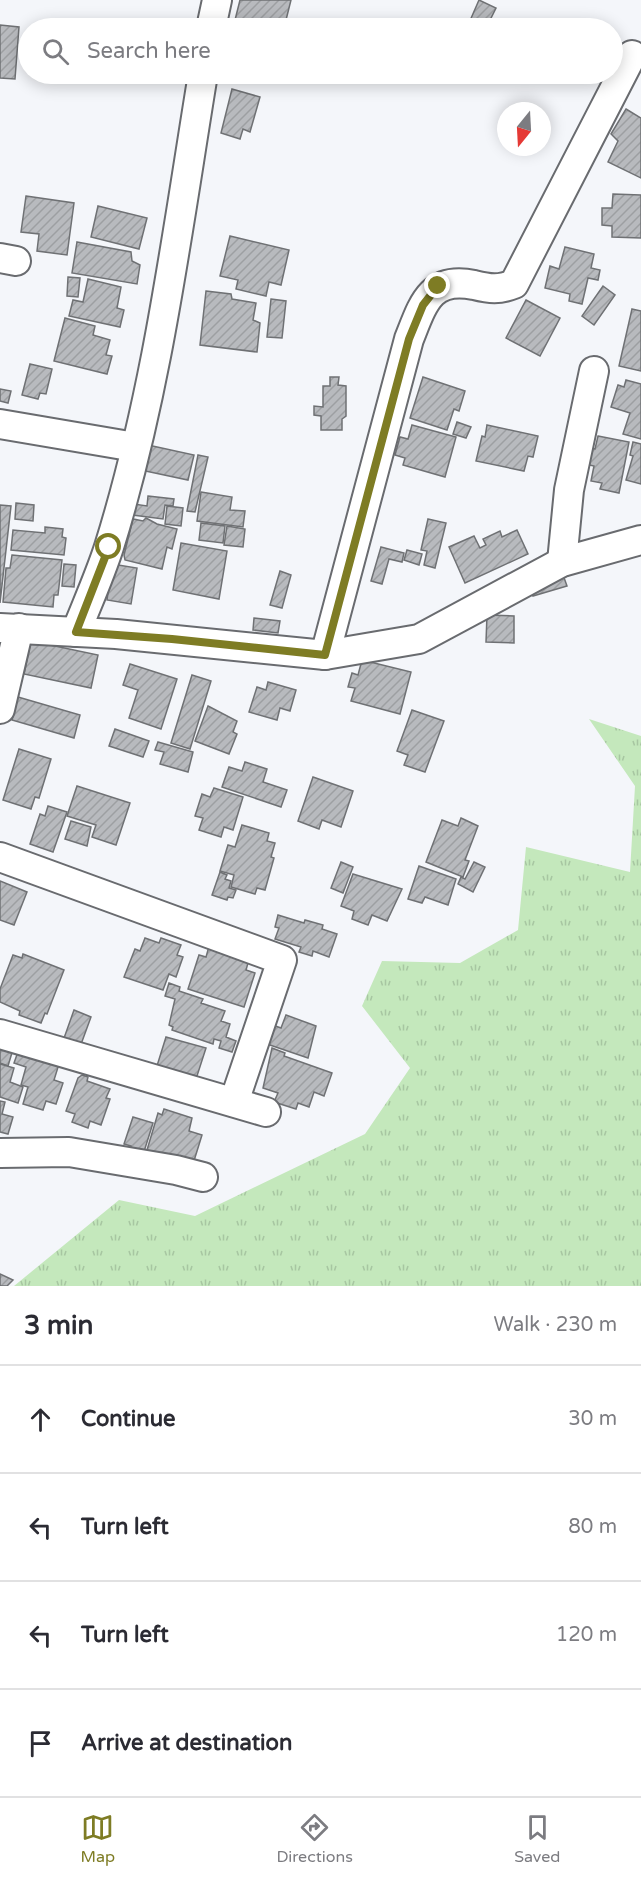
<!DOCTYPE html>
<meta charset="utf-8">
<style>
:root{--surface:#fff;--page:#f2f2f3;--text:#2b2b33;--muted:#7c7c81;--line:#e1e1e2;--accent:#7e7c24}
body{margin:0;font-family:"Varela Round",sans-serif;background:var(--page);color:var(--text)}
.compass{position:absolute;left:497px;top:102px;width:54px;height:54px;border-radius:50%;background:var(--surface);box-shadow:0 3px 15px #0003;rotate:198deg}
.stop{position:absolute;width:18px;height:18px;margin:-14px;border:4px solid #7e7c24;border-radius:50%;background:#fff}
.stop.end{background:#7e7c24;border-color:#fff;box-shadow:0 2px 6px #0008}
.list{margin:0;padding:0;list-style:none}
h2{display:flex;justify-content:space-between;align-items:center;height:78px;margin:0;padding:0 24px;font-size:26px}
h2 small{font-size:20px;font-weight:400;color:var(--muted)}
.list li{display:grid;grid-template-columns:39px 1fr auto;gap:18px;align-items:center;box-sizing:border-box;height:108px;padding:0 24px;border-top:2px solid var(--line)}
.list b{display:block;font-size:22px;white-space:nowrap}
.list em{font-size:20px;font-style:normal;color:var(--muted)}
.icon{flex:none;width:33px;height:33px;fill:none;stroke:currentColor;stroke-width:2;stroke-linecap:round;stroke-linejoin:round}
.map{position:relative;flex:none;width:641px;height:1286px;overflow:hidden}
.search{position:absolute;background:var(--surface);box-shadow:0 3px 15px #0003;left:18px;right:18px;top:18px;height:66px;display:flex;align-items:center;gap:15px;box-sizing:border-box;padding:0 21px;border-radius:33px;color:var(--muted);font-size:22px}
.sheet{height:510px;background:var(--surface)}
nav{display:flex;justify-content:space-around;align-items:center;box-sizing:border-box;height:84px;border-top:2px solid var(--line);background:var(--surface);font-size:16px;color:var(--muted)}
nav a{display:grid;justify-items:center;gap:3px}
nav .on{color:var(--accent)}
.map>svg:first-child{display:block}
</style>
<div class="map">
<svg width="641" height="1286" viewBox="0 0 641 1286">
<defs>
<pattern id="grass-tufts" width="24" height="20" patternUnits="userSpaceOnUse" patternTransform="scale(1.5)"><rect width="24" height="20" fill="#c4e8bc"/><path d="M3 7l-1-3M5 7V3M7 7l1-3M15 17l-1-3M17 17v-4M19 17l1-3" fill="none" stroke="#a7c6a1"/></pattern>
<pattern id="building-hatch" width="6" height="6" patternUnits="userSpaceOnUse" patternTransform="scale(1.5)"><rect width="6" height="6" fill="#b8babe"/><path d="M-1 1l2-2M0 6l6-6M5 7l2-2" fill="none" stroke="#9d9fa2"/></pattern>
</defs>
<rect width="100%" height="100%" fill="#f4f6fa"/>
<path fill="url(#grass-tufts)" d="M589,719L641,736V1286H14L119,1200L195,1216L365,1134L410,1068L362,1006L382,961L460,963L518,930L526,847L630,872L635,786Z"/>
<g fill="url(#building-hatch)" stroke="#6f7174" stroke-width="1.5">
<path d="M240,0H291L284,28H233Z"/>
<path d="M479,0L496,8L486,28L469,23Z"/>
<path d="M0,25L19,27L15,79L0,78Z"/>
<path d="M232,89L260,97L250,132L243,129L240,139L221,133Z"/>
<path d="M626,109L641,118V178L608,162L618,141L611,134Z"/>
<path d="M613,194L641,195V238L612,237V226L602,225V208H612Z"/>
<path d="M26,196L74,203L67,255L37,251L39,234L21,232Z"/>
<path d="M98,206L147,218L139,249L91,237Z"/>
<path d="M230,236L289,250L281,285L269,282L266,296L236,289L238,280L220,276Z"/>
<path d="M77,242L131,252L132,261L140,265L137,284L72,273Z"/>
<path d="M565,247L594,254L591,268L600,270L598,280L588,278L582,304L569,301L570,294L545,288L550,266L559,269Z"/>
<path d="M68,277L80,278L78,297L67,296Z"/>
<path d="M88,279L121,287L117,308L124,310L120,327L69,316L73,300L83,302Z"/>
<path d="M603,286L615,295L594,325L582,316Z"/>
<path d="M206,291L231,294L232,299L256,303L253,320L260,323L257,352L200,345Z"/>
<path d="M271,299L286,301L282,338L267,337Z"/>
<path d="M526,300L560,318L540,356L506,338Z"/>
<path d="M632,309L641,311V371L619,366Z"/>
<path d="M65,318L95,326L93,335L110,340L106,355L112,356L107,374L54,361Z"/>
<path d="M30,364L52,369L46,394L40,393L38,399L22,395Z"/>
<path d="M330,377H339L338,385L346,386V416L342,419V430H321V416L314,415V406L323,407V386H330Z"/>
<path d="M423,377L465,391L459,411L454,409L447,430L410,418Z"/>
<path d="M626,380L641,384V439L623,434L630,413L611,407L618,385L624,387Z"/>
<path d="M0,389L11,391L8,403L0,401Z"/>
<path d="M457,422L471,427L466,438L453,434Z"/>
<path d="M412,425L456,437L445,477L403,465L405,458L395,455L400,437L408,439Z"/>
<path d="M487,425L538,436L533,457L528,456L524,471L476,461L482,436L485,437Z"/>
<path d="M598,436L629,442L619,493L600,489L602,483L591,481L594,466L585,464L588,448L595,449Z"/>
<path d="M633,442L641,444V484L626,480L633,456L630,455Z"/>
<path d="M148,445L194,455L188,480L136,469Z"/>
<path d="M198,455L208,457L195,512L187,511Z"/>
<path d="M201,492L232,497L230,510L245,511L243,527L197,521Z"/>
<path d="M148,496L174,499L173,506L165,505L163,519L125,514L127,503L147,506Z"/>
<path d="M16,503L34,505L33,521L15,519Z"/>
<path d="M0,505L11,506L0,603Z"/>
<path d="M167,506L183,508L181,526L165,524Z"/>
<path d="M146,518L157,524L177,529L172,549L167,547L162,569L125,560L124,555L133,519L143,521Z"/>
<path d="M428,519L446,523L435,568L424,565L427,551L421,550Z"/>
<path d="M201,523L225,526L223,543L199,540Z"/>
<path d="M227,526L245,529L243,547L224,545Z"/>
<path d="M45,527L63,529L62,537L66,538L64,555L11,550L13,530L45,533Z"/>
<path d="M517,530L528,554L465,583L449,547L474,536L480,548L486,545L483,539L500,531L502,537Z"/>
<path d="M181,543L227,551L219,599L173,590Z"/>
<path d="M381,547L404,553L402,562L389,559L382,584L371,581Z"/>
<path d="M407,550L422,554L419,565L404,560Z"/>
<path d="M12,555L62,560L58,595H54L53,607L3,602L6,568H10Z"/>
<path d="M64,564L76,565L74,587L62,586Z"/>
<path d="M112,564L137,568L131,604L107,600Z"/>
<path d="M280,571L291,575L282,608L270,605Z"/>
<path d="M562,572L567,586L533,596L529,583Z"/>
<path d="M487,615L514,616V643L486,642Z"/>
<path d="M254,618L280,621L278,633L253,630Z"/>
<path d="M31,641L98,655L91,688L24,674Z"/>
<path d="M362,660L411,672L400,714L351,701L355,688L348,687L352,673L358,675Z"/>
<path d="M130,664L177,679L161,729L129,718L138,690L123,685Z"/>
<path d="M192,675L211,681L190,749L171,743Z"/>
<path d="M268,682L296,690L290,711L280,708L277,720L249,712L257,687L266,690Z"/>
<path d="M18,697L80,715L74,738L12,720Z"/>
<path d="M208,706L237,721L233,732L237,734L229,754L195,741Z"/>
<path d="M412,710L444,721L425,772L404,765L408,755L397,751Z"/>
<path d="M115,729L149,741L143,757L109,746Z"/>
<path d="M158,742L193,752L188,772L160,764L164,752L155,750Z"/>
<path d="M19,749L51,759L39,798L35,797L31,809L3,800Z"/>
<path d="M245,762L267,769L263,782L287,790L281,807L222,787L229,767L242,771Z"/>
<path d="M313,777L353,791L341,827L322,820L319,829L298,821Z"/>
<path d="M77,786L130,803L116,845L92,837L96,825L67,816Z"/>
<path d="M214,788L243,797L233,830L224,827L221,837L199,830L203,818L195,816L202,794L210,797Z"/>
<path d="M48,806L67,812L53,852L30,844L40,814L45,816Z"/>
<path d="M461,818L478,826L465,860L469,861L463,877L426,862L442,820L458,826Z"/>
<path d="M71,821L91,827L87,846L65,839Z"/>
<path d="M242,825L269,833L267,841L275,843L271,857L274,858L265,890L257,888L255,894L231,887L234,875L220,871L228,845L235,847Z"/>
<path d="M341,862L353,867L343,893L331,888Z"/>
<path d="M474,862L485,867L473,892L458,884L461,877L465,879Z"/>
<path d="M419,866L456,879L448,905L425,897L422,903L408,899Z"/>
<path d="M220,872L227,875L225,879L231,881L229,888L236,890L233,898L228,897L227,900L212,895Z"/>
<path d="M353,874L402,889L387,921L372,915L368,925L352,919L354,911L341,906Z"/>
<path d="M0,881L27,892L14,925L0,920Z"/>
<path d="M278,915L304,923L305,920L323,925L322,929L337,934L329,957L313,951L312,956L299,952L301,947L275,939L279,928L275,927Z"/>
<path d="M145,938L159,943L161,938L181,945L177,955L183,957L176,977L169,974L163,990L124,977L135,949L140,951Z"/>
<path d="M210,943L250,956L246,970L255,973L244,1007L188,989L199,955L206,957Z"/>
<path d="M23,954L64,970L47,1014L45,1013L41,1023L19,1015L20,1011L0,1002V989L13,955L22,958Z"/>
<path d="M169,983L180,987L179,991L203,999L201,1003L225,1011L221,1021L230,1024L226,1037L236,1041L232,1052L219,1048L221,1041L214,1039L213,1044L172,1030L173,1027L169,1025L175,999L165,996Z"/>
<path d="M74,1010L91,1017L80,1047L63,1041Z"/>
<path d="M286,1015L316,1026L308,1058L264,1043L270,1024L281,1028Z"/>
<path d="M166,1037L206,1048L197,1076L192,1075L190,1080L156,1069Z"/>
<path d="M0,1041L14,1046L8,1066L0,1063Z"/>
<path d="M272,1048L285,1053L284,1056L332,1073L324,1096L314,1092L309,1107L298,1103L296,1109L274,1102L278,1093L263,1088Z"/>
<path d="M19,1049L59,1064L54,1080L63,1083L56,1104L46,1101L43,1110L23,1104L28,1087L21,1085L26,1067L14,1063Z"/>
<path d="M0,1064L14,1068L10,1082L23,1087L18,1103L0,1097Z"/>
<path d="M82,1075L88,1077L87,1081L110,1089L106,1098L110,1099L101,1125L90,1121L88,1128L72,1122L75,1114L66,1111L78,1078Z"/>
<path d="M0,1101L5,1102L2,1114L13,1117L8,1134L0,1132Z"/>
<path d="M164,1109L192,1118L189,1131L202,1135L193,1164L147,1150L158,1113L162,1115Z"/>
<path d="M133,1117L153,1123L142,1158L129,1153L131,1146L124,1144Z"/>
<path d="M0,1274L13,1280L7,1286H0Z"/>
</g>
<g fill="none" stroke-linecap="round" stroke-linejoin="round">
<g stroke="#696b6f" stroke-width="32">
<g id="minor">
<path d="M211,28L217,0"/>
<path d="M0,258L16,261"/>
<path d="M0,424L135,447"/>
<path d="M562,562L569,490L594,371"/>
<path d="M0,628L116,634L325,655L419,639L562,562L641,540"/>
<path d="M76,632C87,604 100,575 109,547C157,393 177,232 203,74"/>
<path d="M325,655L409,339C423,304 430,276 474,285C490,289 499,290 514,284L632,55"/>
<path d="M0,709L19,628"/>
<path d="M0,857L282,960L234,1102"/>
<path d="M0,1034L266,1112"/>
<path d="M0,1153L69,1152L176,1170L203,1177"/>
</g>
</g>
<use href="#minor" stroke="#fff" stroke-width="28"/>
</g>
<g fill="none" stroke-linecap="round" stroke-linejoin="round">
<path stroke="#7e7c24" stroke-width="8" d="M109,547L76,632L172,639L325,655L409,339L423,305L438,286"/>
</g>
</svg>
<svg class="compass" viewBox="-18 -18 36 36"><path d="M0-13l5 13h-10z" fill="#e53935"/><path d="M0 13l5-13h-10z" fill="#7c7c81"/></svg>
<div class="stop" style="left:109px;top:547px"></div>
<div class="stop end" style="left:438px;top:286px"></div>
<div class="search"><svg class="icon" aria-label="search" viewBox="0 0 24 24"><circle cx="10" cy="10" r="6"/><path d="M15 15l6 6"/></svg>Search here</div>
</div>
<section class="sheet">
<h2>3 min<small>Walk · 230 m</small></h2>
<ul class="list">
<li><svg class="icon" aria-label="ahead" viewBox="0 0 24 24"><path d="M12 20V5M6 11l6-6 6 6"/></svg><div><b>Continue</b></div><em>30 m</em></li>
<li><svg class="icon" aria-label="left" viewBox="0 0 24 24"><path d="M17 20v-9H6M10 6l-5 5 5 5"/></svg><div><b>Turn left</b></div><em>80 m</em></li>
<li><svg class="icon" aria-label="left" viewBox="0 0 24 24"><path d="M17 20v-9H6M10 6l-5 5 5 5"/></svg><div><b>Turn left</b></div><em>120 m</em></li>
<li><svg class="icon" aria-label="arrive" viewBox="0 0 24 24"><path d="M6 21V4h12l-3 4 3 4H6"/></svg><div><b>Arrive at destination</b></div></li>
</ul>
</section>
<nav>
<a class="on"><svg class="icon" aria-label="map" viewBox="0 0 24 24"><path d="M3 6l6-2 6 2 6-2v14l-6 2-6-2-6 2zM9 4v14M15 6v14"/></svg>Map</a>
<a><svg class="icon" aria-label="directions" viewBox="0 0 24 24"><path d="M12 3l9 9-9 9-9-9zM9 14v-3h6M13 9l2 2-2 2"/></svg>Directions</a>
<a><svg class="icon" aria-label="saved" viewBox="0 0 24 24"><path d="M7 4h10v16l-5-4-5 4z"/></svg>Saved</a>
</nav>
